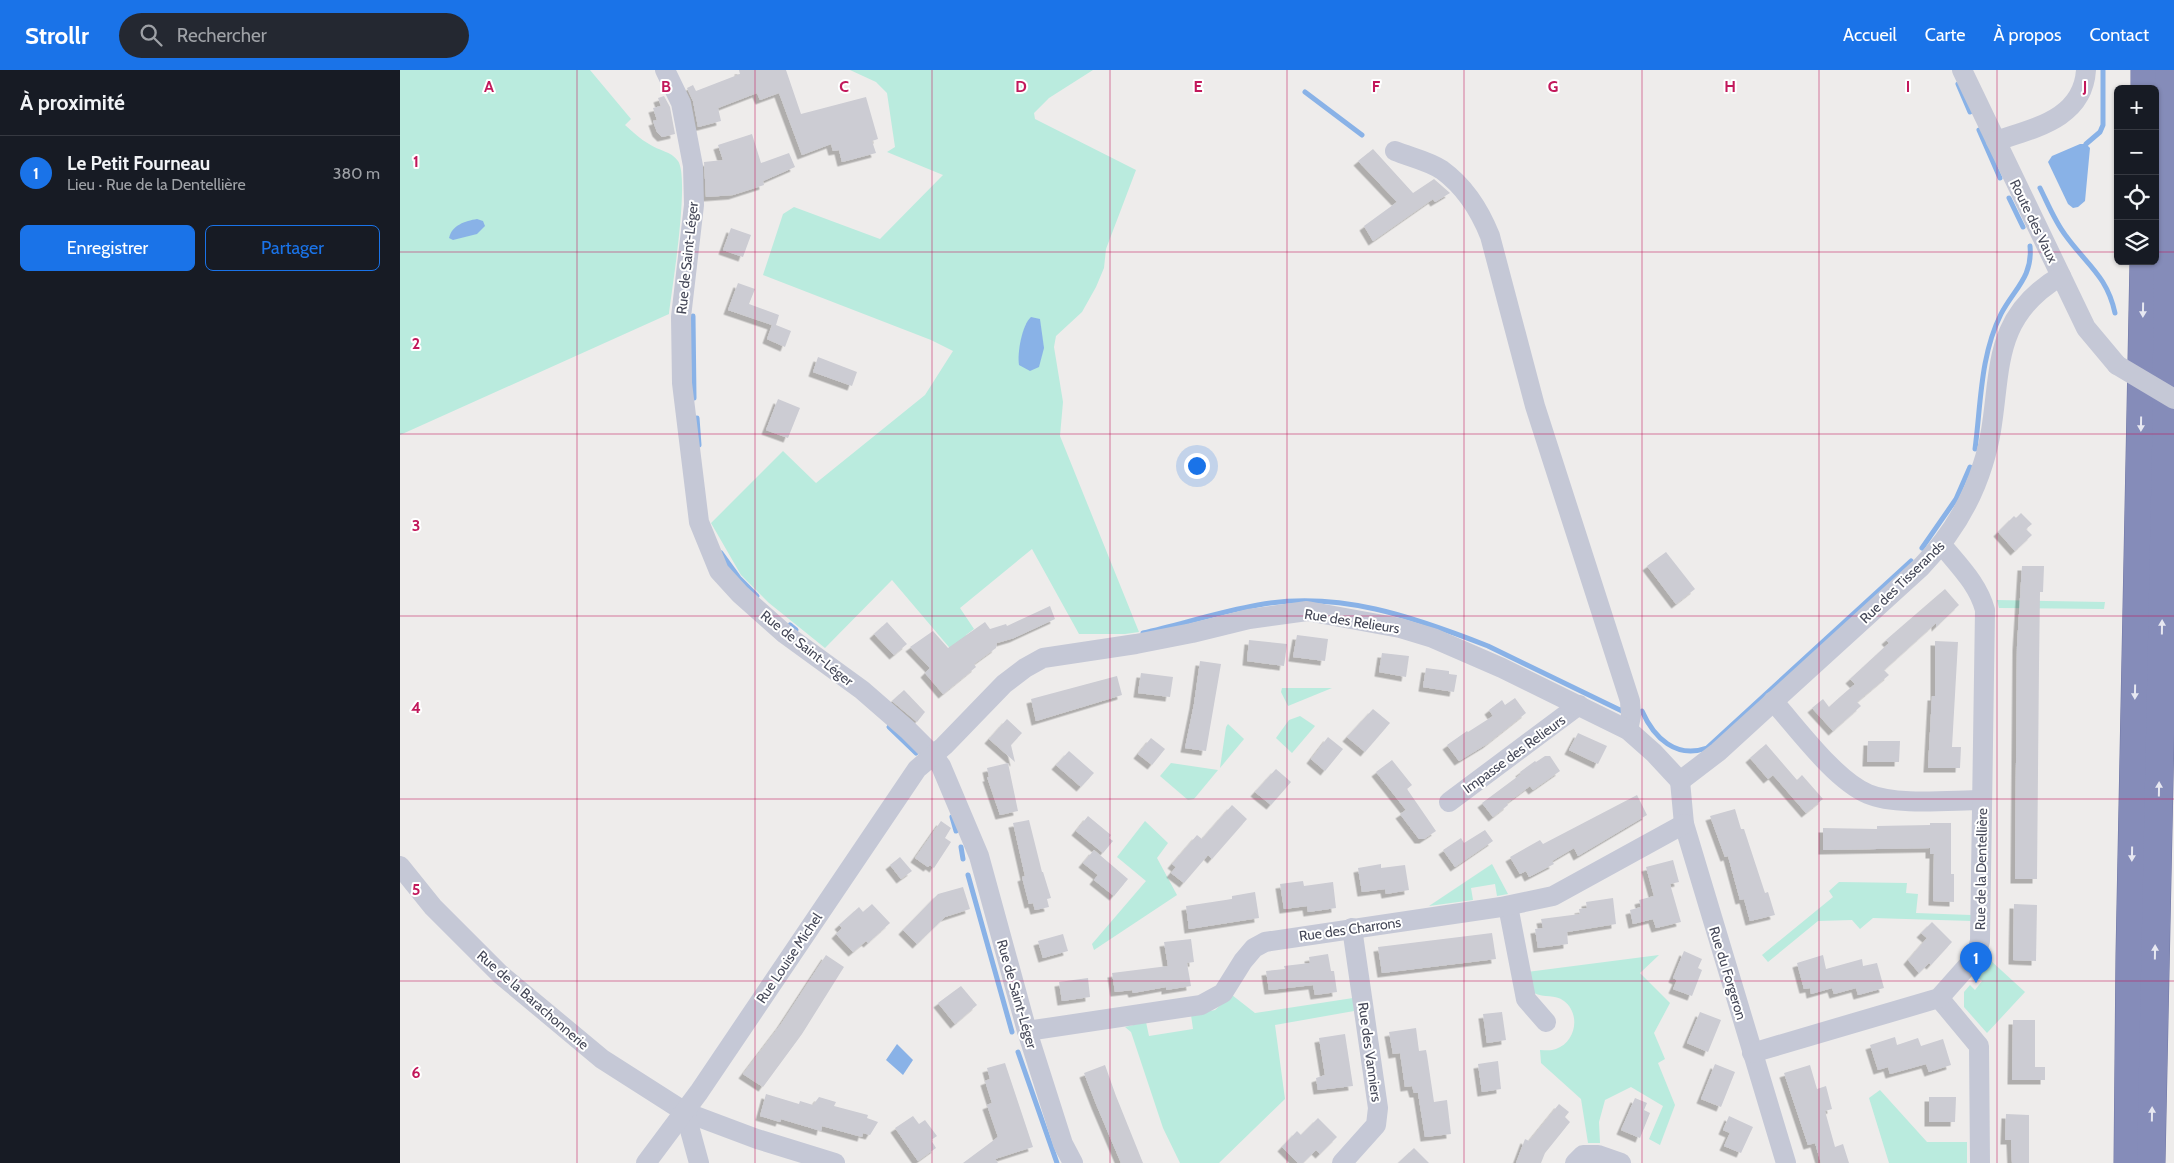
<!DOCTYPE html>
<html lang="fr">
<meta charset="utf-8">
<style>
:root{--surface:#171b24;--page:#242831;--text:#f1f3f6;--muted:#9ea1a6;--line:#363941;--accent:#1a73e8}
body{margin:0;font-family:Cabin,sans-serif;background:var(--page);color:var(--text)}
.controls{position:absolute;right:15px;top:15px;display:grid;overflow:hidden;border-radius:8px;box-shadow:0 1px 4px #0004}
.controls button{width:45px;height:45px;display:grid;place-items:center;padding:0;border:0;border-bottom:1px solid var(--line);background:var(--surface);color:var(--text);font:25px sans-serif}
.you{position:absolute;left:796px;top:395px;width:18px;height:18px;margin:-12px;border:4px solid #fff;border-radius:50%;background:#1a73e8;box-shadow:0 0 0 8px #1a73e833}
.badge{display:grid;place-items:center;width:32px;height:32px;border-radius:50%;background:var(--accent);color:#fff;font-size:16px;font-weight:700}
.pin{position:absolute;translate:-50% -41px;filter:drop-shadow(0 1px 2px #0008)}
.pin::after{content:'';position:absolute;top:26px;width:18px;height:15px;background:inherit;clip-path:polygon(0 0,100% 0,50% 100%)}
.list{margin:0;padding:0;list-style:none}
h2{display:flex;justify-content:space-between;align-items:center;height:65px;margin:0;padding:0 20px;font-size:21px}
h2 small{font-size:16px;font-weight:400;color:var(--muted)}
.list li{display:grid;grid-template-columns:32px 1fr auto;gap:15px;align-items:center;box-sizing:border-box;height:75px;padding:0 20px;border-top:1px solid var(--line)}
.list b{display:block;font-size:19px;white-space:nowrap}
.list p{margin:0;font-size:16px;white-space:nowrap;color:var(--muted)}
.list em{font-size:16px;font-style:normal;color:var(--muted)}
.actions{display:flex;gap:10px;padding:15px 20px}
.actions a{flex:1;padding:11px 0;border:1px solid var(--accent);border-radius:8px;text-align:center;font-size:18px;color:var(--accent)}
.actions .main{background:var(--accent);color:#fff}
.icon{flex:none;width:28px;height:28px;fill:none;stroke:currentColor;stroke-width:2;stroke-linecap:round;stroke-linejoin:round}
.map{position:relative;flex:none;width:1774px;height:1093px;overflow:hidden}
header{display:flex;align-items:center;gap:30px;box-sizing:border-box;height:70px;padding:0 25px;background:var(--accent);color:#fff}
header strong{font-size:24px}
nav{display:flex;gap:28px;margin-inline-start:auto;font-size:18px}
.search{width:350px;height:45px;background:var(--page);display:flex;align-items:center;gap:12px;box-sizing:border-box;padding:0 18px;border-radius:28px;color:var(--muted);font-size:19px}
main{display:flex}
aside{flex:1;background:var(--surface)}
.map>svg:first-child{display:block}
</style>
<header>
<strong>Strollr</strong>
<div class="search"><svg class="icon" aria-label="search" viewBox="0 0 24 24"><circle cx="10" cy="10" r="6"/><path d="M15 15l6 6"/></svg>Rechercher</div>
<nav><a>Accueil</a><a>Carte</a><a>À propos</a><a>Contact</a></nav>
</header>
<main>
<aside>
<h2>À proximité<small></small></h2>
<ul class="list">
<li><span class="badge">1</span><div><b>Le Petit Fourneau</b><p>Lieu · Rue de la Dentellière</p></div><em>380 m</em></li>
</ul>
<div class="actions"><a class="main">Enregistrer</a><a>Partager</a></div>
</aside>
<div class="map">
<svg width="1774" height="1093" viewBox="0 0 1774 1093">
<defs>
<filter id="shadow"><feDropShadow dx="-4.5" dy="4.5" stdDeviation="0" flood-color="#0004"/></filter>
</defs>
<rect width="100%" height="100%" fill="#eeeceb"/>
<g fill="#baebde">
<path d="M0,0H190L231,49L225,55C233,62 240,69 249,74C259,81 271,81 278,91C290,108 272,218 269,244L0,365Z"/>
<path d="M450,0H693L649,28L634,43L635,49L736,100L706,179L704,198L696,217L682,242L656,266L654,277L663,332L660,366L739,562L725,564H679L632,479L560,538L574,559L566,565L571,573L554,583L492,510L425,578L369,533L341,505L311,453L383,381L416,413L525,325L553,281L531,270L363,205L383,144L394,137L480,169L543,105L487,82L495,77L487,23L476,12Z"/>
<path d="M1597,530L1705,532L1704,539L1599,538Z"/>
<path d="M882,618H932L888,636L881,622Z"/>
<path d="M900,646L915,656L892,683L876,668L889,650Z"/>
<path d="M828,654L844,669L820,698L826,657Z"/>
<path d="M771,693L818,700L794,729L788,730L760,706Z"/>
<path d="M745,751L768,773L757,788L777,825L694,880L692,874L746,811L717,787Z"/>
<path d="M1092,794L1108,824L1097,826L1095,814L1071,818L1073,830L1029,836Z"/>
<path d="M1439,812L1507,813L1506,823L1518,824L1516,843L1571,845L1572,851L1473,848L1460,859L1452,850L1418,851L1368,892L1362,885L1433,827L1429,821Z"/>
<path d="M1259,885L1240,903L1270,933L1254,963L1265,989L1258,993L1275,1035L1260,1075L1249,1069L1263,1036L1231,1017L1205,1030L1199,1052L1200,1073H1188L1181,1029L1141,993L1140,980C1145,980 1151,981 1156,979C1176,972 1181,944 1164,931C1155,924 1144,928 1134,923L1127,902Z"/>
<path d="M1590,890L1625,922L1587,963L1564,937V922L1570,915L1575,920L1582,911L1577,907Z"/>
<path d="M832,925L855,943L953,928L954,941L875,955L885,1029L819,1093H780L763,1058L731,962L725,957L746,952L749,966L793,959L791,945L815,940Z"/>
<path d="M1480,1020L1527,1072H1567V1093H1489L1469,1028Z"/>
</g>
<g fill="#89b2e7">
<path d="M1680,74H1686L1690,78L1685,131L1678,137L1673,138L1668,134L1648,92L1652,86Z"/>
<path d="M77,149L83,151L85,156L77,164L53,170L49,168C52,155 65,151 77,149Z"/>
<path d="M631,247L640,249L644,278L639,297L630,301L619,295C617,283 622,255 631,247Z"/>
<path d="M497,974L513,990L503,1005L486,990Z"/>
</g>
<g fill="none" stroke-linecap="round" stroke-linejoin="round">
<g stroke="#89b2e7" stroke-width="5">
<path d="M1558,14L1570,42"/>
<path d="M905,22L962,65"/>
<path d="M1579,60L1600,108"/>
<path d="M1686,74L1700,62L1703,55V0"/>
<path d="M1640,118C1648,134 1655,152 1666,166C1687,195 1707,206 1715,243"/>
<path d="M1609,128L1623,157"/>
<path d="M293,246L294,328"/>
<path d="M297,348L299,375"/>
<path d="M1575,379C1581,334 1580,286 1601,244C1614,219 1633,207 1630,176"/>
<path d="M1522,478L1556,429L1570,397"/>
<path d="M321,483L339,508L357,526"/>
<path d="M390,555L396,560"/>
<path d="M743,563C782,554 819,542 858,535C938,520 1014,547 1088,576L1222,641L1224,636"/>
<path d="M1242,641C1254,668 1276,689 1307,678L1511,491"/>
<path d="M489,657L516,683"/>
<path d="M552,747L556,761"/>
<path d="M561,777L563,789"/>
<path d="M568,805L612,962"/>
<path d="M618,982L657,1093"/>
</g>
</g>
<g fill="#ccccd3" filter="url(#shadow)">
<path d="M339,0H386L401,44L466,27L478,69L472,71L476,83L442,92L439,80L433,81L431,74L402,85L379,23L360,30L357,23L318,38L321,51L298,57L293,31L287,18L293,15L296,21L340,4Z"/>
<path d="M264,26L270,37L275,64L262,67L257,62L253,51L257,50L253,38L261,36L258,28Z"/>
<path d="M352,64L361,93L389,83L395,97L363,111L364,115L333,125L306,127L304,92L323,90L318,75Z"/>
<path d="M973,79L1013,123L1034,109L1050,123L1035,132L1033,129L973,171L964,156L997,132L958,91Z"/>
<path d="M331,158L351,165L343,187L323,180Z"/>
<path d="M338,213L355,219L349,234L379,245L376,255L391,261L385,277L367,269L372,255L328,240Z"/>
<path d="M418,287L457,302L452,316L413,302Z"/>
<path d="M378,329L400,338L388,368L366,360Z"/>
<path d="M1621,443L1632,454L1626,459L1632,465L1615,481L1598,462L1614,446L1616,448Z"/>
<path d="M1266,482L1295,519L1276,534L1247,496Z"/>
<path d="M1622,496H1644L1643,522H1640L1639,595L1637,809H1615L1617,576Z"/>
<path d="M1545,519L1559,535L1536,557V553L1484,600L1489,605L1457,632L1461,636L1433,661L1412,638L1423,629L1429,637L1440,627L1455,614L1450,609L1489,573L1486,570Z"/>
<path d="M650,536L655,549L614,568L597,573L596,578L574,594L576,597L543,624L525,603L530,598L510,577L533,561L548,578L585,552L590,559L606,554L607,556Z"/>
<path d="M487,552L507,574L494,585L474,564Z"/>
<path d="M897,565L928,569L925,591L893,587Z"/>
<path d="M849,570L887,574L884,596L847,591Z"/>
<path d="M1535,571L1558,572L1552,677H1561L1560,698H1528L1532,626H1535Z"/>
<path d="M982,583L1009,586L1006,607L979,602Z"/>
<path d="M800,591L821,594L806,681L785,678L794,634Z"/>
<path d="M1026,598L1049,601V604L1057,605L1054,622L1023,617Z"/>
<path d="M741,603L773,607L770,627L738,623Z"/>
<path d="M717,606L722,625L636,651L631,629Z"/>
<path d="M504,620L525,642L517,652L492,631Z"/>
<path d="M1115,628L1126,643L1087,674L1059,691L1047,675L1067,661L1068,662L1093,646L1089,640L1102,630L1105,635Z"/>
<path d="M973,639L990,653L965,682L947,667Z"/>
<path d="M607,649L622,663L611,675L615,692L589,669Z"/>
<path d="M1178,663L1207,676L1198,694L1169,680Z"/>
<path d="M928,667L943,679L925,701L911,689Z"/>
<path d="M751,668L765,679L752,695L738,684Z"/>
<path d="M1468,671H1500L1499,692H1467Z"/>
<path d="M1366,674L1397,710L1402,705L1423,729L1406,743L1373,705L1368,709L1350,688Z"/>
<path d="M669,681L694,703L681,717L656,695Z"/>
<path d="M1145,686H1150L1160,701L1133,720L1130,716L1107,733L1108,735L1093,747L1082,733L1121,704L1120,702L1135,691L1136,692Z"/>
<path d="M992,690L1012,715L1007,719L1036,761L1024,769H1019L1000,744L1006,740L976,702Z"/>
<path d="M608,693L618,741L600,745L587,707H589L587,698Z"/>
<path d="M876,699L891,712L871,735L855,722Z"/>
<path d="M1237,725L1247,745L1178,786L1174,778L1152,791L1154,794L1129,807L1126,801L1120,804L1110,787L1140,770L1143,774Z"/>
<path d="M832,735L847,749L812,789L808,785L784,813L771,803L776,797L772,794L797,765L802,769Z"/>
<path d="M1335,739L1341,759H1344L1365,823L1368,822L1375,845L1350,851L1344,829L1340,830L1328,786L1325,787L1310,746Z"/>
<path d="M688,746L711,765L709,768L713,771L703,783L676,761Z"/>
<path d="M629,750L642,802H643L651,828L647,829L649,837L635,840L633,833L629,834L622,807L625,806L613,753Z"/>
<path d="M541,751L551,758L545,768L551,772L534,798L530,795L528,797L515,788Z"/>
<path d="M1530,753H1551V804H1554V832L1533,831L1534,784H1530V778L1423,780V758L1477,759V756L1530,755Z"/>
<path d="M1085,760L1093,771L1055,797L1043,780L1061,768L1064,773Z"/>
<path d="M694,780L728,809L714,826L694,810L698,805L683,793Z"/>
<path d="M500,787L512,801L501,809L490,795Z"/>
<path d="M1273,790L1279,812L1270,814L1281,852L1256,858L1253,849L1233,854L1230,840L1241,837L1239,830L1254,826L1246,797Z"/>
<path d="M981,794V798L1005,795L1009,820L986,824L985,819L962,822L958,798Z"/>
<path d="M903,811L904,816L933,812L936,838L908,842L907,836L884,839L880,814Z"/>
<path d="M563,817L570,839L545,847L517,874L503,860L538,824Z"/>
<path d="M855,822L859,848L789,859L786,836L832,829V826Z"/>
<path d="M1213,828L1216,854L1167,862L1168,874L1138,878L1135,859L1143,858L1141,849L1180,844L1179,839L1187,838L1186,832Z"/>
<path d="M472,834L490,853L468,873L466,871L453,882L436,864L442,858L439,855L459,837L463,842Z"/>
<path d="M1614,834L1637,835L1636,891L1613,890Z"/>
<path d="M1532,852L1552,872L1531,895L1529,893L1519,903L1508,890L1527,868L1521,863Z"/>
<path d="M1092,863L1096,889L982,903L978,877Z"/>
<path d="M663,864L668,881L643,888L638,871Z"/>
<path d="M791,869L794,892L787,893L791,916L766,920V917L733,923L732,920L715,922L712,903L768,896L764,872Z"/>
<path d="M1284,881L1302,889L1298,898L1302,900L1292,926L1273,919L1277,910L1273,908Z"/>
<path d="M928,884L931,901H934L937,922L915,925L913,915L869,920L866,901L885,899L884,896L910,893L909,887Z"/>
<path d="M426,885L444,897L402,964L363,1017L343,1004L381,954Z"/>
<path d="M1423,885L1426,899L1462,889L1463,896L1477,893L1484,918L1458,925L1456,918L1434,924L1432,918L1411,924L1410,918L1404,919L1397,893Z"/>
<path d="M688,908L690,927L662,931L659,912Z"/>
<path d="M561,916L577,935L555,954L538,933Z"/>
<path d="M1102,942L1106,970L1087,973L1083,944Z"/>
<path d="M1300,942L1321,950L1308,982L1287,973Z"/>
<path d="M1613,950H1635V997H1645V1010H1612Z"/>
<path d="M1016,958L1019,981L1026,980L1027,985L1034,1032L1047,1030L1051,1064L1025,1067L1018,1023H1014L1012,1016L1005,1017L1000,983L993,984L989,962Z"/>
<path d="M945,964L953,1016L918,1020L916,1008L925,1005L919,968Z"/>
<path d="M1495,967L1497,975L1518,968L1521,976L1543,969L1551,995L1529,1002L1526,994L1490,1004L1488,997L1478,1000L1470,975Z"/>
<path d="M1098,991L1101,1019L1082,1022L1078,994Z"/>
<path d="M605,993L633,1077L595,1089L598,1093H563L598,1067L587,1035L592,1033L585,1011L590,1009L587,998Z"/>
<path d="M1315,994L1335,1002L1321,1037L1301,1029Z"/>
<path d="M705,995L716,1026L743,1093H721L696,1034L684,1003Z"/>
<path d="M1410,995L1417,1019L1426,1016L1432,1039L1425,1041L1435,1077L1443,1074L1449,1093H1421L1415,1073L1408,1075L1384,1003Z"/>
<path d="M366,1024L399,1034L400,1031L413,1035L419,1027L436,1032L434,1036L468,1045L467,1048L478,1052L470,1065L463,1063L462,1067L422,1056L421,1061L381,1049L380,1052L360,1046Z"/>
<path d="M1529,1027H1556L1555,1052H1529Z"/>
<path d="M1235,1028L1247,1033L1244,1040L1250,1043L1240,1068L1221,1060Z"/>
<path d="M1159,1034L1169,1042L1165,1047L1170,1052L1145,1083L1141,1093H1116L1125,1069L1129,1071Z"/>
<path d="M1606,1044L1629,1045V1093H1612L1611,1070H1605Z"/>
<path d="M513,1046L519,1054L525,1050L537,1066L531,1070L536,1078L518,1091L495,1058Z"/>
<path d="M1329,1046L1353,1057L1341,1083L1324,1076L1330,1063L1323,1060Z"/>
<path d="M918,1048L937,1067L920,1084L916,1080L903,1093H898L882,1077L897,1061L901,1065Z"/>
<path d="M1014,1078L1029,1093H998Z"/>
</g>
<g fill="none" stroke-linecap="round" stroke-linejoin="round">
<g stroke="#7077a5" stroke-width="29">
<g id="highway">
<path d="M1745,19V0"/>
<path d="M1728,1093L1730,884L1744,191"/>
<path d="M1751,1093L1766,379L1770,0"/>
</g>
</g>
<g stroke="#c5c8d6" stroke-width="20">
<path d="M265,0L281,33L293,96L294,135L281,247L282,313L299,452L319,501L340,524L385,564L462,620L508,660L532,684L541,696L579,786L627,961L663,1074L673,1093"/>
<path d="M1562,0L1686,258L1717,295"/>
<path d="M1596,71C1634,58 1683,49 1686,0"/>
<path d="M995,81C1010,87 1029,91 1042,100C1064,116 1080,141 1090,166L1135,336L1230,631L1231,646L1228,660"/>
<path d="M1373,631C1398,659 1435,710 1468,724C1496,736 1551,730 1582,730"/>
<path d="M1280,711L1318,682L1521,497C1550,467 1571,433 1583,394C1607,320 1580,253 1661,206"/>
<path d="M1280,711L1284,754L1386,1093"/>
<path d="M1049,732L1179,635"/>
<path d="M0,796L33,837L100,904L202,989L285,1042L357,1069L435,1093"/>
<path d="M1108,836L1126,929L1146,952"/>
<path d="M1539,928L1579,976L1580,1093"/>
<path d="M627,961L801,935L823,923L843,891L854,878L865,872L1101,837L1153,826L1284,754"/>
<path d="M1352,983L1539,928L1571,892L1577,882L1580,871L1585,540C1578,514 1559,496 1542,475"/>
<path d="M285,1042L299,1093"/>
<path d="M246,1093L299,1022L517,699L544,676L604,614L625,598L643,588L736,574L792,563L849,549L907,541L1000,558L1033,568L1102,598L1228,660L1254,683L1280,711"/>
<path d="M942,1093L976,1055L978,1038L952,858"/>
<path d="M1175,1093L1183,1085H1198L1221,1093"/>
</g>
<use href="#highway" stroke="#858cb9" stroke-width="28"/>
<path stroke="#c5c8d6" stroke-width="20" d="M1717,295L1774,329"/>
</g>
<defs><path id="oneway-solid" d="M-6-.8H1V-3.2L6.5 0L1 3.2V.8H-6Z" transform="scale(1.25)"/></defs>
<g fill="#e7e8f1">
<use href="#oneway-solid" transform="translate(1743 240) rotate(91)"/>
<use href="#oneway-solid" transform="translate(1741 354) rotate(91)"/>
<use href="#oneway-solid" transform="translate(1762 557) rotate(-89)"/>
<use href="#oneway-solid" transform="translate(1735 622) rotate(91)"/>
<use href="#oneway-solid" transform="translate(1759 719) rotate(-89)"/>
<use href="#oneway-solid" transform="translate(1732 784) rotate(91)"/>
<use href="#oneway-solid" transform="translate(1755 882) rotate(-89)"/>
<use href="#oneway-solid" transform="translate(1752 1044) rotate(-89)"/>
</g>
<path fill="none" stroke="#c2185b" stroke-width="1" stroke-opacity="0.55" d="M177,0V1093M355,0V1093M532,0V1093M710,0V1093M887,0V1093M1064,0V1093M1242,0V1093M1419,0V1093M1597,0V1093M0,182H1718M1755,182H1774M0,364H1774M0,546H1774M0,729H1774M0,911H1774"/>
<g text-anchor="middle" stroke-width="4" stroke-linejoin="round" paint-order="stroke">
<g font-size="14" fill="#454858" stroke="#fff">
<text transform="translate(1634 151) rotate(64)" y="5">Route des Vaux</text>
<text transform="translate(287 188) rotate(-84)" y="5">Rue de Saint-Léger</text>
<text transform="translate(1502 512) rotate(-44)" y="5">Rue des Tisserands</text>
<text transform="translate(952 551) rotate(9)" y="5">Rue des Relieurs</text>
<text transform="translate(407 578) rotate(38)" y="5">Rue de Saint-Léger</text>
<text transform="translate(1114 684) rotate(-36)" y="5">Impasse des Relieurs</text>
<text transform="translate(1581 799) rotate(-89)" y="5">Rue de la Dentellière</text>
<text transform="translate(950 859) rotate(-8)" y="5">Rue des Charrons</text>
<text transform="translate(389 888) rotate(-56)" y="5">Rue Louise Michel</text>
<text transform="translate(1328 903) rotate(73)" y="5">Rue du Forgeron</text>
<text transform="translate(617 924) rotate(74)" y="5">Rue de Saint-Léger</text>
<text transform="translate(133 930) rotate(41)" y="5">Rue de la Barachonnerie</text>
<text transform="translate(970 982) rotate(82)" y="5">Rue des Vanniers</text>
</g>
</g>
<g font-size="16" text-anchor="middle" font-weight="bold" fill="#c2185b" stroke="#fff" stroke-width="4" stroke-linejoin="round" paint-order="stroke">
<text x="89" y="22">A</text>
<text x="266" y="22">B</text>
<text x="444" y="22">C</text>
<text x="621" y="22">D</text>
<text x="798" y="22">E</text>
<text x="976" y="22">F</text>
<text x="1153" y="22">G</text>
<text x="1330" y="22">H</text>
<text x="1508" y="22">I</text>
<text x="1685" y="22">J</text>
<text x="16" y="97">1</text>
<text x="16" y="279">2</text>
<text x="16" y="461">3</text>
<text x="16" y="643">4</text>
<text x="16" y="825">5</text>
<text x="16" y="1008">6</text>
</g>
</svg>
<div class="controls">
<button>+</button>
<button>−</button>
<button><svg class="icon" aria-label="locate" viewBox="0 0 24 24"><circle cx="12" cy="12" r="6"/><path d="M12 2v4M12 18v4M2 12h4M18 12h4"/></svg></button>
<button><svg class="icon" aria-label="layers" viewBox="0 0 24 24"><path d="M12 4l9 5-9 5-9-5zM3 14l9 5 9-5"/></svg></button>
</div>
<div class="you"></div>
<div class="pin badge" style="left:1576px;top:913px">1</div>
</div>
</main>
